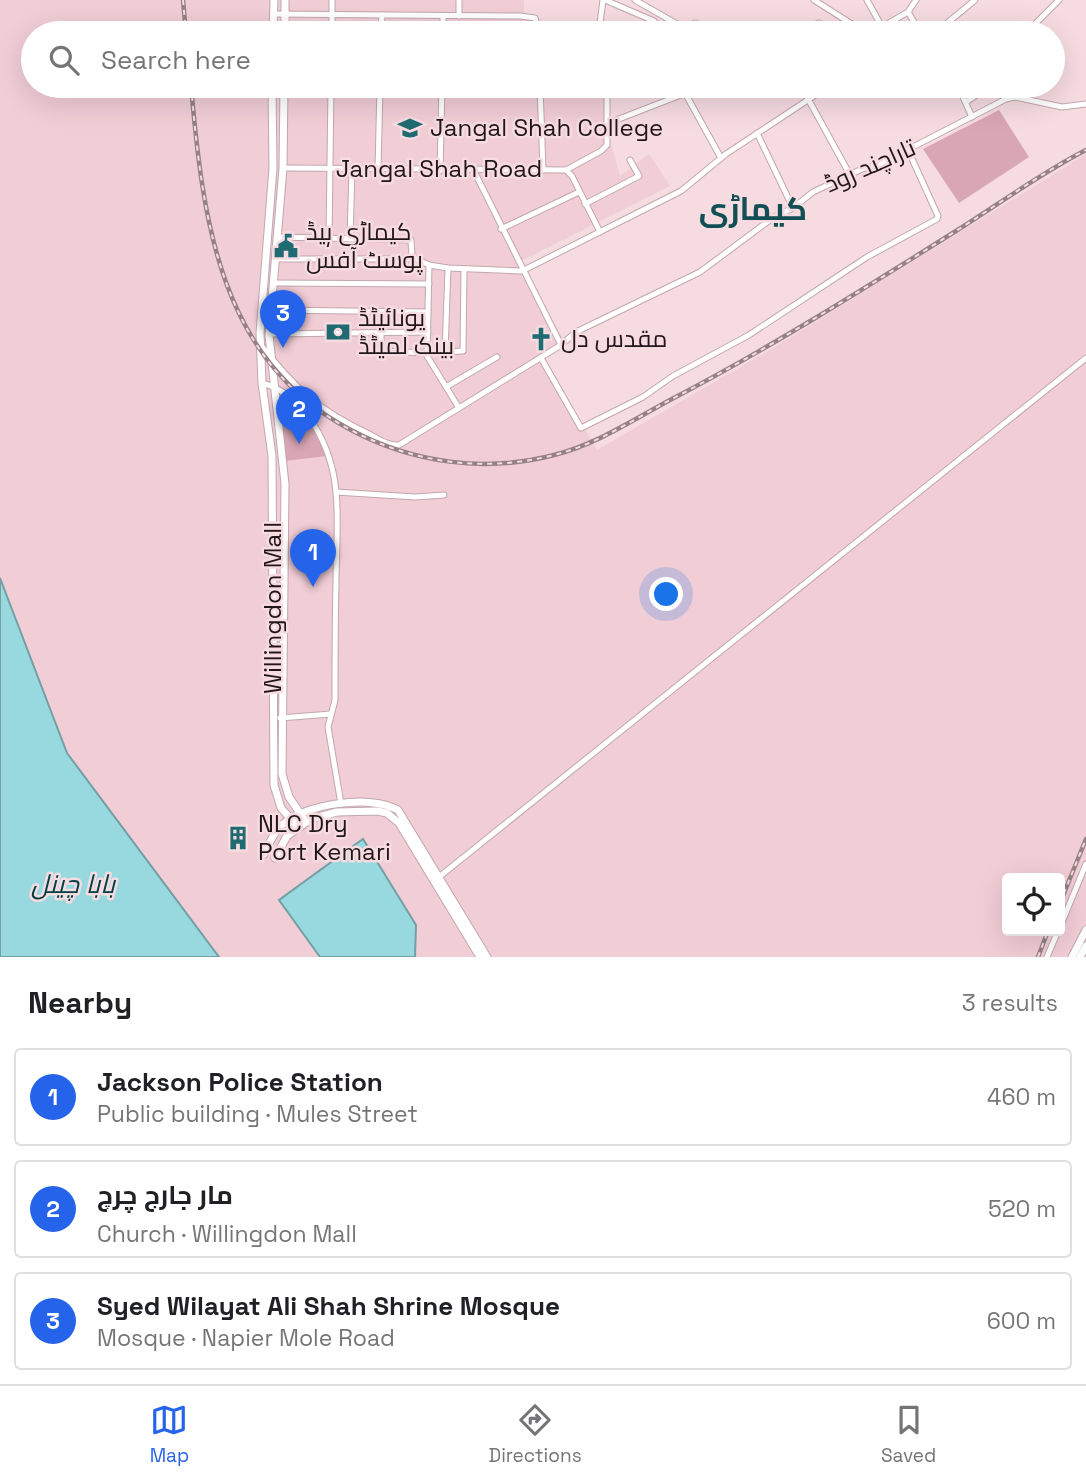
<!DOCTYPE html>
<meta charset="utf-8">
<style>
:root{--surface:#fff;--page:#f6f6f6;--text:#202124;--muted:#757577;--line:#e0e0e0;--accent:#2563eb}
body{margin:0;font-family:"Space Grotesk",Cairo,sans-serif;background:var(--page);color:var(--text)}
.controls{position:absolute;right:21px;bottom:21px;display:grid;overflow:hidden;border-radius:7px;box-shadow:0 7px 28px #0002}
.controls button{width:63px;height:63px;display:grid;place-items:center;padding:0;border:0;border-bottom:2px solid var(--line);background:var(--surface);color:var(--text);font:35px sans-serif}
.you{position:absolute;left:667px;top:595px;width:24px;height:24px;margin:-18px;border:5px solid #fff;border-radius:50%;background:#1a73e8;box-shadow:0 0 0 10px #1a73e833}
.badge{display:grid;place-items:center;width:46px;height:46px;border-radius:50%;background:var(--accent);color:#fff;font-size:23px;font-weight:700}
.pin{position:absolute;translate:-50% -58px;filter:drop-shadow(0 2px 4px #0008)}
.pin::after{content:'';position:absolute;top:37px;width:24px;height:21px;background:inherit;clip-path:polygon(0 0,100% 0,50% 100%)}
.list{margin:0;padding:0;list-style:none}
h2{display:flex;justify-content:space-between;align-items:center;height:91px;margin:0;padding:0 28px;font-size:30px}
h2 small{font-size:23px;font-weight:400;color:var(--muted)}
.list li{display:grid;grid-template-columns:46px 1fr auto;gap:21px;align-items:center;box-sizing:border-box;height:98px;margin:0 14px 14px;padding:0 14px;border:2px solid var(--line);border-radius:7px}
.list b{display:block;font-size:26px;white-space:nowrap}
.list p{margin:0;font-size:23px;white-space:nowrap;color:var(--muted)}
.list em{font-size:23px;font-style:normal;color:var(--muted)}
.icon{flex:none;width:38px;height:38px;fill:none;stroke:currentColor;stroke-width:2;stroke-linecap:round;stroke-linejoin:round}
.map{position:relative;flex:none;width:1086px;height:957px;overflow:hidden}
.search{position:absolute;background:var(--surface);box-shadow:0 7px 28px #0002;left:21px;right:21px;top:21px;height:77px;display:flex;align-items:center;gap:18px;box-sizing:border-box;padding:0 24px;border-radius:38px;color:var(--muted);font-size:26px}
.sheet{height:427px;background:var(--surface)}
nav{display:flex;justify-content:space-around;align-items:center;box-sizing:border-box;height:98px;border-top:2px solid var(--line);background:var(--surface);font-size:19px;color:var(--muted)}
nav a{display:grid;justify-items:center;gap:4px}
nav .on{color:var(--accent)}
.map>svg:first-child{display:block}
</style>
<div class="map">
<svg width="1086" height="957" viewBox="0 0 1086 957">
<rect width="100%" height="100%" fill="#f6dbe1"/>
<path fill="#f1cdd6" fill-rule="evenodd" d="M0,0H524V18L550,33H555H33V86H606L610,140L620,176L649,154L670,186L519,262L565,342L543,356L597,450L780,344L1086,154V957H415L416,925L279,900L319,957H219L67,753L0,578ZM1007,878H1060V931H1007Z"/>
<g fill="#d9a6b3">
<path d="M999,110L1029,157L959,203L923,149Z"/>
<path d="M273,387C304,407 311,425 327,456L284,461Z"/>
</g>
<g fill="#98d9df" stroke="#749fa4" stroke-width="2">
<path d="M0,578L67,753L219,957H0Z"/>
<path d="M363,839L416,925L415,957H320L279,900Z"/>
</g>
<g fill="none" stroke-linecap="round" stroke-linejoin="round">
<g stroke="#c2a7ae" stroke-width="7">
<g id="minor">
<path d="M605,0L654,21"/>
<path d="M635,0L677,24L686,26L696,23"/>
<path d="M814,0L855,26L854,33"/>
<path d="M867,0L882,27L908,12L920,32"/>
<path d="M908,12L916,0"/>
<path d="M273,14L520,16L535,18L539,33"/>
<path d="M459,16V0"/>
<path d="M538,31L594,28L600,33"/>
<path d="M599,31L603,0"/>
<path d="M332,33V0"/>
<path d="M381,33L382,15"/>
<path d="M443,33V16"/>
<path d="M790,33L819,23L850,33"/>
<path d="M935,33L975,0"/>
<path d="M1026,33L1059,0"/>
<path d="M540,86L543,170"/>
<path d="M801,86L850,175"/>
<path d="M958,86L972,117"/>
<path d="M685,93L721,158"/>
<path d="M966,102L990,86"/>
<path d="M606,124L704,86"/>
<path d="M757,133L793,208"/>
<path d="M283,168L566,170L572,176L600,232"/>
<path d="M378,169L380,86"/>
<path d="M566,170L601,151L607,145V86"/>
<path d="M440,171L442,86"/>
<path d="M474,171L561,345"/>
<path d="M585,204L639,176L630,160"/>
<path d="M501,229L579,192"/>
<path d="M277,237L411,240L412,257L429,265L448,268L522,271L681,191L726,154L829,86"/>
<path d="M329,239L331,86"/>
<path d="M350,239L352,169"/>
<path d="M276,259H413"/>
<path d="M429,265L427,356L459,408"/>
<path d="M273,283L429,284"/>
<path d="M273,310L428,312"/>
<path d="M381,333V347L384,351L427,353L463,351L464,269"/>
<path d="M270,334L428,332"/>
<path d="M260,344C295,388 317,410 369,434C379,439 388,446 399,445L561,345L576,332L700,272L774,217L793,208L813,192L862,169L878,165L1006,99L1015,97L1062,107L1086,104"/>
<path d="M445,352L448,268"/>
<path d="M541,358L581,428L643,397L673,376L749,335L867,257L937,219L938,216L908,150"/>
<path d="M262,383C307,395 332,448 336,492C339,521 336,553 336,583C335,622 335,661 335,700L328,727L341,804"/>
<path d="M446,387L497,357"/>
<path d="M336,492L415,497L444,495"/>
<path d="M280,718L331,714"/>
<path d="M439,877L1086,358"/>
<path d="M1060,927L1086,864"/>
<path d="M1047,957L1058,931"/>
</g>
</g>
<g stroke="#c2a7ae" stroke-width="9">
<g id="major">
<path d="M273,33L274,0"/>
<path d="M285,33V0"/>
<path d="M272,86L273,168L260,333L262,383L272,456L274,785L281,808L298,827"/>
<path d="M284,86L283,168L269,335L285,484L282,774L289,797L306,822"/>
<path d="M264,854C269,844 273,833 282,825C305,804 370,794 398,810L487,957"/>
<path d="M275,858L287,836L311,819L337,812L377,811L387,813L399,823L480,957"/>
<path d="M1072,957L1086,930"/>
<path d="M1080,957L1086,946"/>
</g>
</g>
<use href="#minor" stroke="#fff" stroke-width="5"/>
<use href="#major" stroke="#fff" stroke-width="7"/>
<g stroke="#958186" stroke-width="4.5">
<g id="rail">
<path d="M183,0L186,33"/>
<path d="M191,86C203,220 219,361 351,430C413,463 485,473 554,455C595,445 633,420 670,400C768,349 862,290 956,231C999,204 1041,173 1086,150"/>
<path d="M1060,903L1086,839"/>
<path d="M1038,957L1048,931"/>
</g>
</g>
<use href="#rail" stroke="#f6dbe1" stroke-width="2" stroke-dasharray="5" stroke-linecap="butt"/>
</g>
<defs>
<g id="school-bare" transform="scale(1.89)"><path d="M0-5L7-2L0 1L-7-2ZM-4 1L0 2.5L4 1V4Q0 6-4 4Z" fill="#1f6b71" stroke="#f6dbe1" stroke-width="2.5" paint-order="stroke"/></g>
<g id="civic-bare" transform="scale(1.89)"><path d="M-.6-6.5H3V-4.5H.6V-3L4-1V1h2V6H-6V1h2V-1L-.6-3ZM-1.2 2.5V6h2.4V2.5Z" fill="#1f6b71" stroke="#f6dbe1" stroke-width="2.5" paint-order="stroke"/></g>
<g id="bank-bare" transform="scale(1.89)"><path d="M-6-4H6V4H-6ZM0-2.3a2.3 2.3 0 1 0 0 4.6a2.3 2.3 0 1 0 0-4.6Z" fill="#1f6b71" stroke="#f6dbe1" stroke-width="2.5" paint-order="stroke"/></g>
<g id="church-bare" transform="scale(1.89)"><path d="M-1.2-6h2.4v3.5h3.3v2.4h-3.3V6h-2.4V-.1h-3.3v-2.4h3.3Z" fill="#1f6b71" stroke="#f6dbe1" stroke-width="2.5" paint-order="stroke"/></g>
<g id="building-bare" transform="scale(1.89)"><path d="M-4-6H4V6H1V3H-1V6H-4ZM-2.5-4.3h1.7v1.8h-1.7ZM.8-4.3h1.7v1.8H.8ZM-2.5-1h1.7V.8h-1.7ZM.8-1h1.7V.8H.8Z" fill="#1f6b71" stroke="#f6dbe1" stroke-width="2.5" paint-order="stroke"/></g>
</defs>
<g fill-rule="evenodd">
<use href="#school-bare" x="410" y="128"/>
<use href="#civic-bare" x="286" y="246"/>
<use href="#bank-bare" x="338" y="332"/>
<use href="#church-bare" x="541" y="339"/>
<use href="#building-bare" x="238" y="838"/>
</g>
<g text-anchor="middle" stroke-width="5" stroke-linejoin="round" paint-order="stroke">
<g font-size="24" fill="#21171a" stroke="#f6dbe1" text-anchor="start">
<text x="430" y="136">Jangal Shah College</text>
<text x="306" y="240">کیماڑی ہیڈ<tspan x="306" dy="28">پوسٹ آفس</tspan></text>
<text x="358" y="326">یونائیٹڈ<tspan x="358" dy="28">بینک لمیٹڈ</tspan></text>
<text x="561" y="347">مقدس دل</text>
<text x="258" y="832">NLC Dry<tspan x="258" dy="28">Port Kemari</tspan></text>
</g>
<g font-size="24" fill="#21171a" stroke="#f6dbe1">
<text transform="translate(870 166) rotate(-24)" y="8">تاراچند روڈ</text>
<text x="439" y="177">Jangal Shah Road</text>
<text transform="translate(273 608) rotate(-90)" y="8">Willingdon Mall</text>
</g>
<g font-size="26" font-style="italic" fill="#004044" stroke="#f6dbe1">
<text x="73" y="893">بابا چینل</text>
</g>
<g font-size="32" font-weight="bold" fill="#114f54" stroke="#f6dbe1">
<text x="753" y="220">کیماڑی</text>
</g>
</g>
</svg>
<div class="controls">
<button><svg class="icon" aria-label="locate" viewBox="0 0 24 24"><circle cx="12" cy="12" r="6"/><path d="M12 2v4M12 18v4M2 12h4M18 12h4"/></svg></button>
</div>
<div class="you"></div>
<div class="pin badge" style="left:313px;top:587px">1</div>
<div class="pin badge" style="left:299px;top:444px">2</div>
<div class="pin badge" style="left:283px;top:348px">3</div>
<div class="search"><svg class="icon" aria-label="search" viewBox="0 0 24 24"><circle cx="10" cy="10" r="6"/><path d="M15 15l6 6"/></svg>Search here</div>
</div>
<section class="sheet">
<h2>Nearby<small>3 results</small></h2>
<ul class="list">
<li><span class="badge">1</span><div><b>Jackson Police Station</b><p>Public building · Mules Street</p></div><em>460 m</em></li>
<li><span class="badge">2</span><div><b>مار جارج چرچ</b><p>Church · Willingdon Mall</p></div><em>520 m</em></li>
<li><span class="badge">3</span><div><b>Syed Wilayat Ali Shah Shrine Mosque</b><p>Mosque · Napier Mole Road</p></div><em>600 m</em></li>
</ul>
</section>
<nav>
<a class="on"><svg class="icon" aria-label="map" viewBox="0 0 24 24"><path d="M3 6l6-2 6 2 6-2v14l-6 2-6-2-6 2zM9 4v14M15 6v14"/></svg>Map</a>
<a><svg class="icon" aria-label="directions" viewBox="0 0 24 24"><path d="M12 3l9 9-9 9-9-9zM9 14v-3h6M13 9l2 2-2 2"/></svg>Directions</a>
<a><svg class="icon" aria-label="saved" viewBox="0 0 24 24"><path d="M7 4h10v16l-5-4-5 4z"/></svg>Saved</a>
</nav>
